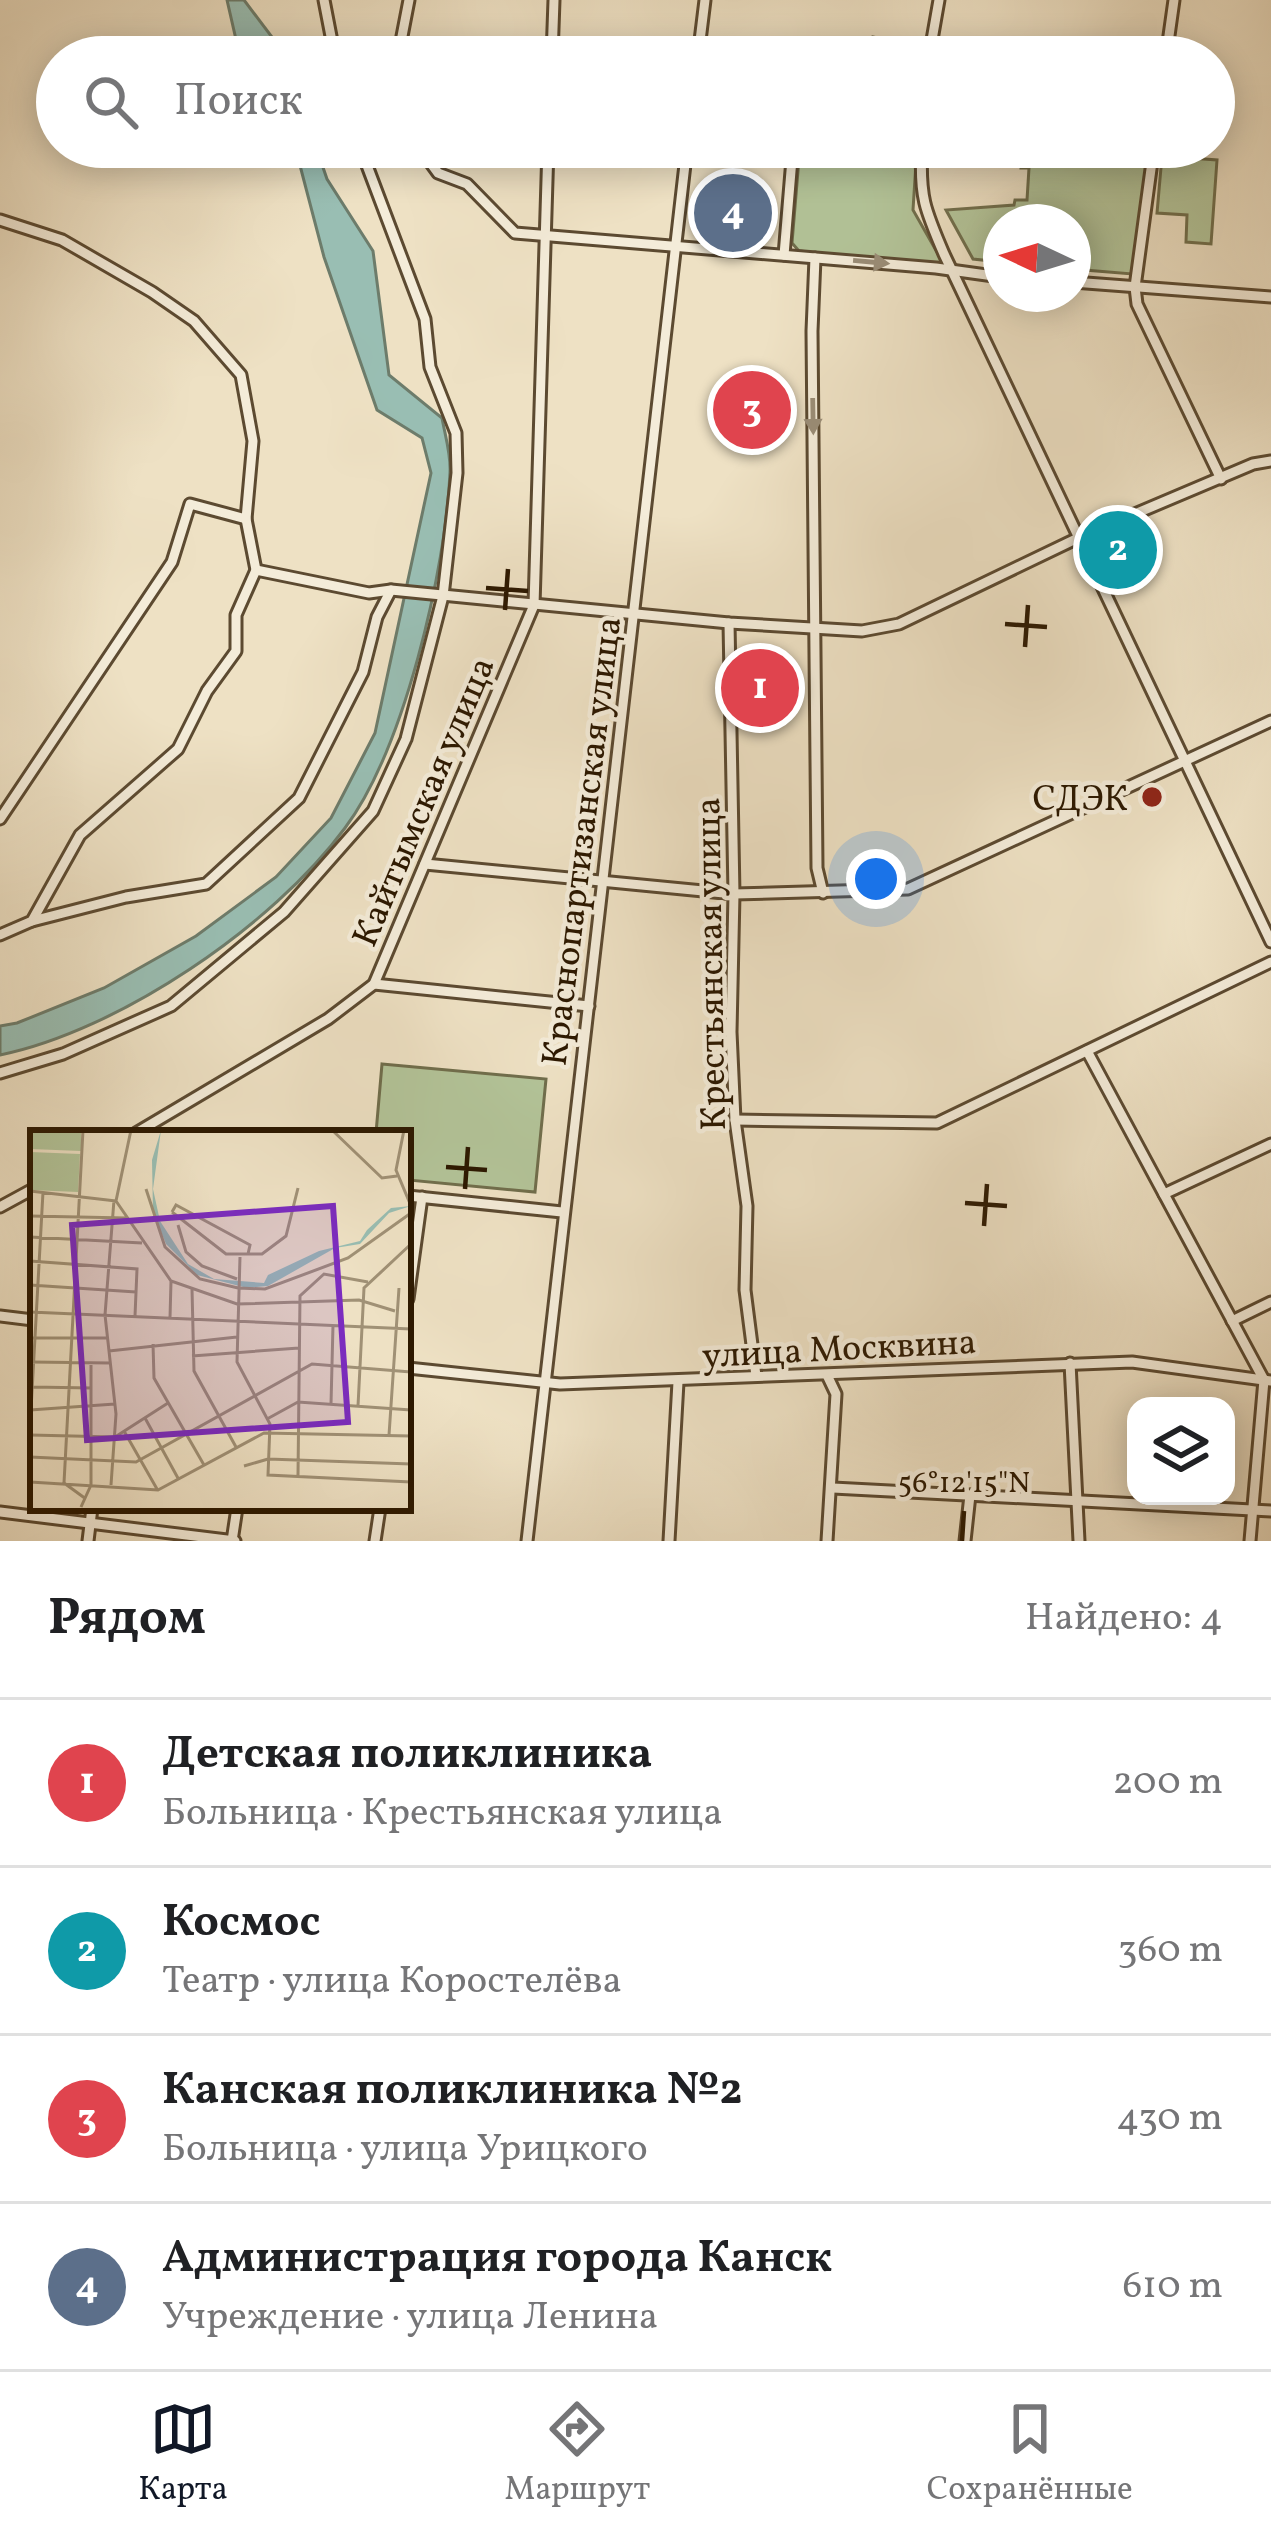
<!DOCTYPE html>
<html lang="ru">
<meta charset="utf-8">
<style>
:root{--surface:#fff;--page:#f6f6f6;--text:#202124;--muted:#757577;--line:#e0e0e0;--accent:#111827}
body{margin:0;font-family:Vollkorn,serif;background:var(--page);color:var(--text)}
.controls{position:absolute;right:36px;bottom:36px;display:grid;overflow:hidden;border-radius:24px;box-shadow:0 6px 30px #0003}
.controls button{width:108px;height:108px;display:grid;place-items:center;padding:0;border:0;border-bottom:3px solid var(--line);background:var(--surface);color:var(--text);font:60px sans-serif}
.compass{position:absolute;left:983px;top:204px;width:108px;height:108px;border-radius:50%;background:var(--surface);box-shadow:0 6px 30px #0003;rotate:274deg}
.you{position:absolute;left:876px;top:879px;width:42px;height:42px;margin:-30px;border:9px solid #fff;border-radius:50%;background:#1a73e8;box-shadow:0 0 0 18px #1a73e833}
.badge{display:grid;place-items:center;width:78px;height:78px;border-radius:50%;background:var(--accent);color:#fff;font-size:39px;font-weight:700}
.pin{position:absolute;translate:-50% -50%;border:6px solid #fff;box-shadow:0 3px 12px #0006}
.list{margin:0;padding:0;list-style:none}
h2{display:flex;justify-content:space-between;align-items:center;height:156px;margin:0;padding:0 48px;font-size:51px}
h2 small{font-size:39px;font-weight:400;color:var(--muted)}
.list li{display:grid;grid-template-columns:78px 1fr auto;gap:36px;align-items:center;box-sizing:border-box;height:168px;padding:0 48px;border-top:3px solid var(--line)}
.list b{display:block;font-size:45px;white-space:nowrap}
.list p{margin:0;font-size:39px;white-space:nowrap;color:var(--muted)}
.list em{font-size:39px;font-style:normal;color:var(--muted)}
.icon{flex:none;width:66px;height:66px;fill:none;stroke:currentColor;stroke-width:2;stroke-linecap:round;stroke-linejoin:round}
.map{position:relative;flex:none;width:1271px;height:1541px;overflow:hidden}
.search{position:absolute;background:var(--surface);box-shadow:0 6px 30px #0003;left:36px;right:36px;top:36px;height:132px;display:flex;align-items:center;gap:30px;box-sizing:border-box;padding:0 42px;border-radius:66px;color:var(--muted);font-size:45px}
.sheet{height:828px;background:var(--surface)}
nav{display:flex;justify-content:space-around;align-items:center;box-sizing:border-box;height:168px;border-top:3px solid var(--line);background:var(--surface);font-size:33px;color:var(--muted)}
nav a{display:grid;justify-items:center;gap:6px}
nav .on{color:var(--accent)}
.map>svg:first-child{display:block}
</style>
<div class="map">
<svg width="1271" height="1541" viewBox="0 0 1271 1541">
<rect width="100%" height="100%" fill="#eee1c4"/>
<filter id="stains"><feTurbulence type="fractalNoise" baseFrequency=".00167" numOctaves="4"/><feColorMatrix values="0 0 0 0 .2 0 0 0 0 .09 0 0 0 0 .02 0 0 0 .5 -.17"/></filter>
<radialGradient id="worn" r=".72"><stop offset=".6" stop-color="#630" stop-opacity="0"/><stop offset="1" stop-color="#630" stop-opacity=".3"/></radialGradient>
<g fill="#b3c499" stroke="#706e4c" stroke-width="3">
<path d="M873,37L923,48L921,57H871Z"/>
<path d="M800,147H917L913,210L942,261L937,265L799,251L792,243Z"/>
<path d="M1022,147H1149L1132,274L1073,269V222H1001V262L973,259L946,210L1014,205L1015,200H1027L1029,168H1021Z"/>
<path d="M1162,156L1217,160L1211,244L1186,242L1187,215L1157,213Z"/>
<path d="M382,1064L546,1079L535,1192L408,1180V1133H376Z"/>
</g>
<g fill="#99beb3" stroke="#6d7c6b" stroke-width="3">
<path d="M227,0H244L287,57H240Z"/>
<path d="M291,147H316L327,179L373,251L389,375L442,418C445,435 451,454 450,472C446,570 404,749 345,828C273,926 118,1031 0,1055V1026L17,1023L104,988L196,936L276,877L331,818L375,733L431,473L422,438L377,410L324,257L297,154Z"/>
</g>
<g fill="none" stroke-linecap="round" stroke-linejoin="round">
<g stroke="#5c4a31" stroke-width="15">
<g id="minor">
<path d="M324,0L335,57"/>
<path d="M698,52L749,57"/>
<path d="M398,57L409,0"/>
<path d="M552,57L554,0"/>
<path d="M698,57L705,0"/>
<path d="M929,57L939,0"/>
<path d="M1166,57L1174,0"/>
<path d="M428,147L430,162L438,173L467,184L515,233L936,268L1001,277"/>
<path d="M922,147C919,196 925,210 944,254L1271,942"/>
<path d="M1154,147L1135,287L1137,304L1221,479"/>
<path d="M0,220L62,240L152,292L194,321L241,375L253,441L246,519L256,570L236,615V651L207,691L178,749L80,835L32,921L0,935"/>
<path d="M784,255L793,147"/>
<path d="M815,258L812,331L817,868L823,893"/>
<path d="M1073,282L1271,297"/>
<path d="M256,570L369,593L391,590L729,623L862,631L899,624L1078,538L1253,464L1271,461"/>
<path d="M729,623L734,894L731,1032L735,1120L747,1206L745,1290L756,1376"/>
<path d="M0,819L172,562L190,504L246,519"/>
<path d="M425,864L734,894L908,889L1271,721"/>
<path d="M32,921L126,897L206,884L299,798L363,672L377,617L391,590"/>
<path d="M374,984L589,1006"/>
<path d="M1087,1051L1264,1380L1250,1541"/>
<path d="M0,1073L63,1054L171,1006L284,912L373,811L406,739L443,596L457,473L456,433L430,367L425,319L360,147"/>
<path d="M735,1120L937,1123L1271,962"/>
<path d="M136,1133L328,1019L374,984L534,605L548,147"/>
<path d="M1164,1194L1271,1144"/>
<path d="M408,1196L562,1212"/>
<path d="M0,1207L33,1189"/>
<path d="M408,1299L422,1197"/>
<path d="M0,1316L33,1320"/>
<path d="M1232,1321L1271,1302"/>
<path d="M1070,1363L1079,1541"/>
<path d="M408,1368L560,1384L1132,1362L1271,1381"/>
<path d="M833,1488L1271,1511"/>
<path d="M0,1512L235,1541"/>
<path d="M88,1541L92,1508"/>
<path d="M232,1541L237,1508"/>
<path d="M375,1541L380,1508"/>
<path d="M527,1541L687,147"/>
<path d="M669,1541L678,1382"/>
<path d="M827,1541L836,1394L827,1375"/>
<path d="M965,1541L970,1495"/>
</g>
</g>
<use href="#minor" stroke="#f4ecd9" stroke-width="9"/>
</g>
<defs><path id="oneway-solid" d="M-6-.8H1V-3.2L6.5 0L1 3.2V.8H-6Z" transform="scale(3)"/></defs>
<g fill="#9a8d77">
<use href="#oneway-solid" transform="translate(871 262) rotate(5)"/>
<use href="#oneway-solid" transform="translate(813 416) rotate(89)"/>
</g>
<path fill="none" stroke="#2c1800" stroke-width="4.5" d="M486,588L528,591M505,610L508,569M1005,624L1047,627M1025,647L1028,605M446,1167L487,1170M465,1189L468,1147M965,1203L1007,1206M984,1226L987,1184M962,1541L964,1511"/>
<circle fill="#8f2418" stroke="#f4ecd9" stroke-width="4.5" cx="1152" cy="797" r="12"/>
<g text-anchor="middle" stroke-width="9" stroke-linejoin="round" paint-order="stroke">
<g font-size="36" fill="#2c1800" stroke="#f4ecd9" text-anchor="end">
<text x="1128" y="810">СДЭК</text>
</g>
<g font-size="36" fill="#2c1800" stroke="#f4ecd9">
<text transform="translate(422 801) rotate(-67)" y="13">Кайтымская улица</text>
<text transform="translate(580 841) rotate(-83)" y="13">Краснопартизанская улица</text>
<text transform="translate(709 964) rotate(-91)" y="13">Крестьянская улица</text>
<text transform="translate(839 1347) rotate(-3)" y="13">улица Москвина</text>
</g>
</g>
<g transform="translate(30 1130)">
<rect width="381" height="381" fill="#eee1c4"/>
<path d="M0,0H51V21L0,19ZM0,22L50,24L48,62L0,60Z" fill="#b3c499"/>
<path d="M131,0L123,59L130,91L158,134L184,149L234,153L238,145L289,121L330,111L337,100L361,78L381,76L359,83L330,114L305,118L238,156L217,158L167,145L136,114L123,82L122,30Z" fill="#99beb3"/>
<path fill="none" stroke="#a09176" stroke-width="3" d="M53,0L34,353L56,369M101,0L86,71L141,151L207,174L329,170L365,181M302,0L352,48L367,46M374,0L366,40L381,76M116,59L135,117L170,149L208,158L235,159L318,128L381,83M0,61L86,71M142,82L196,124H232L256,106L268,58M142,82L146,75L220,115L218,124M0,86L97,88M148,95L156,122L172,136L207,149M0,107L112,113M210,127L207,232L240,294L238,345L381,352M0,131L107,139L105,186M0,155L106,162M162,159L164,241L206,317M0,182L381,199M140,188L141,151M1,208H77M123,214L124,248L174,335M79,221L207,207M162,226L269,218M1,232L80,233M2,257L62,258M301,274L303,195M328,276L334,158L381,114M0,280L85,274M115,288L149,350M237,289L268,272L381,280M0,298L13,62M94,301L127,359M0,305L85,307L138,273M359,305L369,158M0,327L106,332L282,234L381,242M214,336L238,329L381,334M268,346L270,166L294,144L338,152M0,352L128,360L234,303L381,306M81,355L86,284L75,185L84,70M51,377L61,355V235"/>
<path fill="#7b2cbf" fill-opacity="0.15" stroke="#7b2cbf" stroke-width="6" d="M303,76L318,292L57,310L42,95Z"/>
<rect width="381" height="381" fill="none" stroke="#2c1800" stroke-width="6"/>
</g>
<g font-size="30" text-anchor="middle" fill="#2c1800" stroke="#f4ecd9" stroke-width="9" stroke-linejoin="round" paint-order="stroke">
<text x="964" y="1492">56°12'15"N</text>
</g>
<rect width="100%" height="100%" filter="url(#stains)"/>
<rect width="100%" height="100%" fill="url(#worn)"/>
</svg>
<div class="controls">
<button><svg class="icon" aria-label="layers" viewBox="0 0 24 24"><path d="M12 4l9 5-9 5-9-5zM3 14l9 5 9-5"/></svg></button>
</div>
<svg class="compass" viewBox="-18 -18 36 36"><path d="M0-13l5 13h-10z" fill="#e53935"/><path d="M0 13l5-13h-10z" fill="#757577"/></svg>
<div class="you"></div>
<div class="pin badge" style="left:760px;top:688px;background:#e0444e">1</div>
<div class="pin badge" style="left:1118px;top:550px;background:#0f9aa8">2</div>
<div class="pin badge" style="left:752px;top:410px;background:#e0444e">3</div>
<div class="pin badge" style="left:733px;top:213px;background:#5c6f8a">4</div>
<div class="search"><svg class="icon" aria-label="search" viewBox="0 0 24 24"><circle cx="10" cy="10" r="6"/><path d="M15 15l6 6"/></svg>Поиск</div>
</div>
<section class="sheet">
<h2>Рядом<small>Найдено: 4</small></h2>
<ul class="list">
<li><span class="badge" style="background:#e0444e">1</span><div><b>Детская поликлиника</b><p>Больница · Крестьянская улица</p></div><em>200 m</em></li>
<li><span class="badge" style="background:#0f9aa8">2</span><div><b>Космос</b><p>Театр · улица Коростелёва</p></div><em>360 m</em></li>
<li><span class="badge" style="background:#e0444e">3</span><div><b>Канская поликлиника №2</b><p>Больница · улица Урицкого</p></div><em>430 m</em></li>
<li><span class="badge" style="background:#5c6f8a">4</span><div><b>Администрация города Канск</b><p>Учреждение · улица Ленина</p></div><em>610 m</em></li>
</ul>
</section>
<nav>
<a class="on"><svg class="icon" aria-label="map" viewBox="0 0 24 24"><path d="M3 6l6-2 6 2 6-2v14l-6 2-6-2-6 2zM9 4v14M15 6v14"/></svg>Карта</a>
<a><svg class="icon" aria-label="directions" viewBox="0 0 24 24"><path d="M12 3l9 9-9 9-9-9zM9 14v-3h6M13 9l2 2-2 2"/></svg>Маршрут</a>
<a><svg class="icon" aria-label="saved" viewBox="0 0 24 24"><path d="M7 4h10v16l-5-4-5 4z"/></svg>Сохранённые</a>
</nav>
